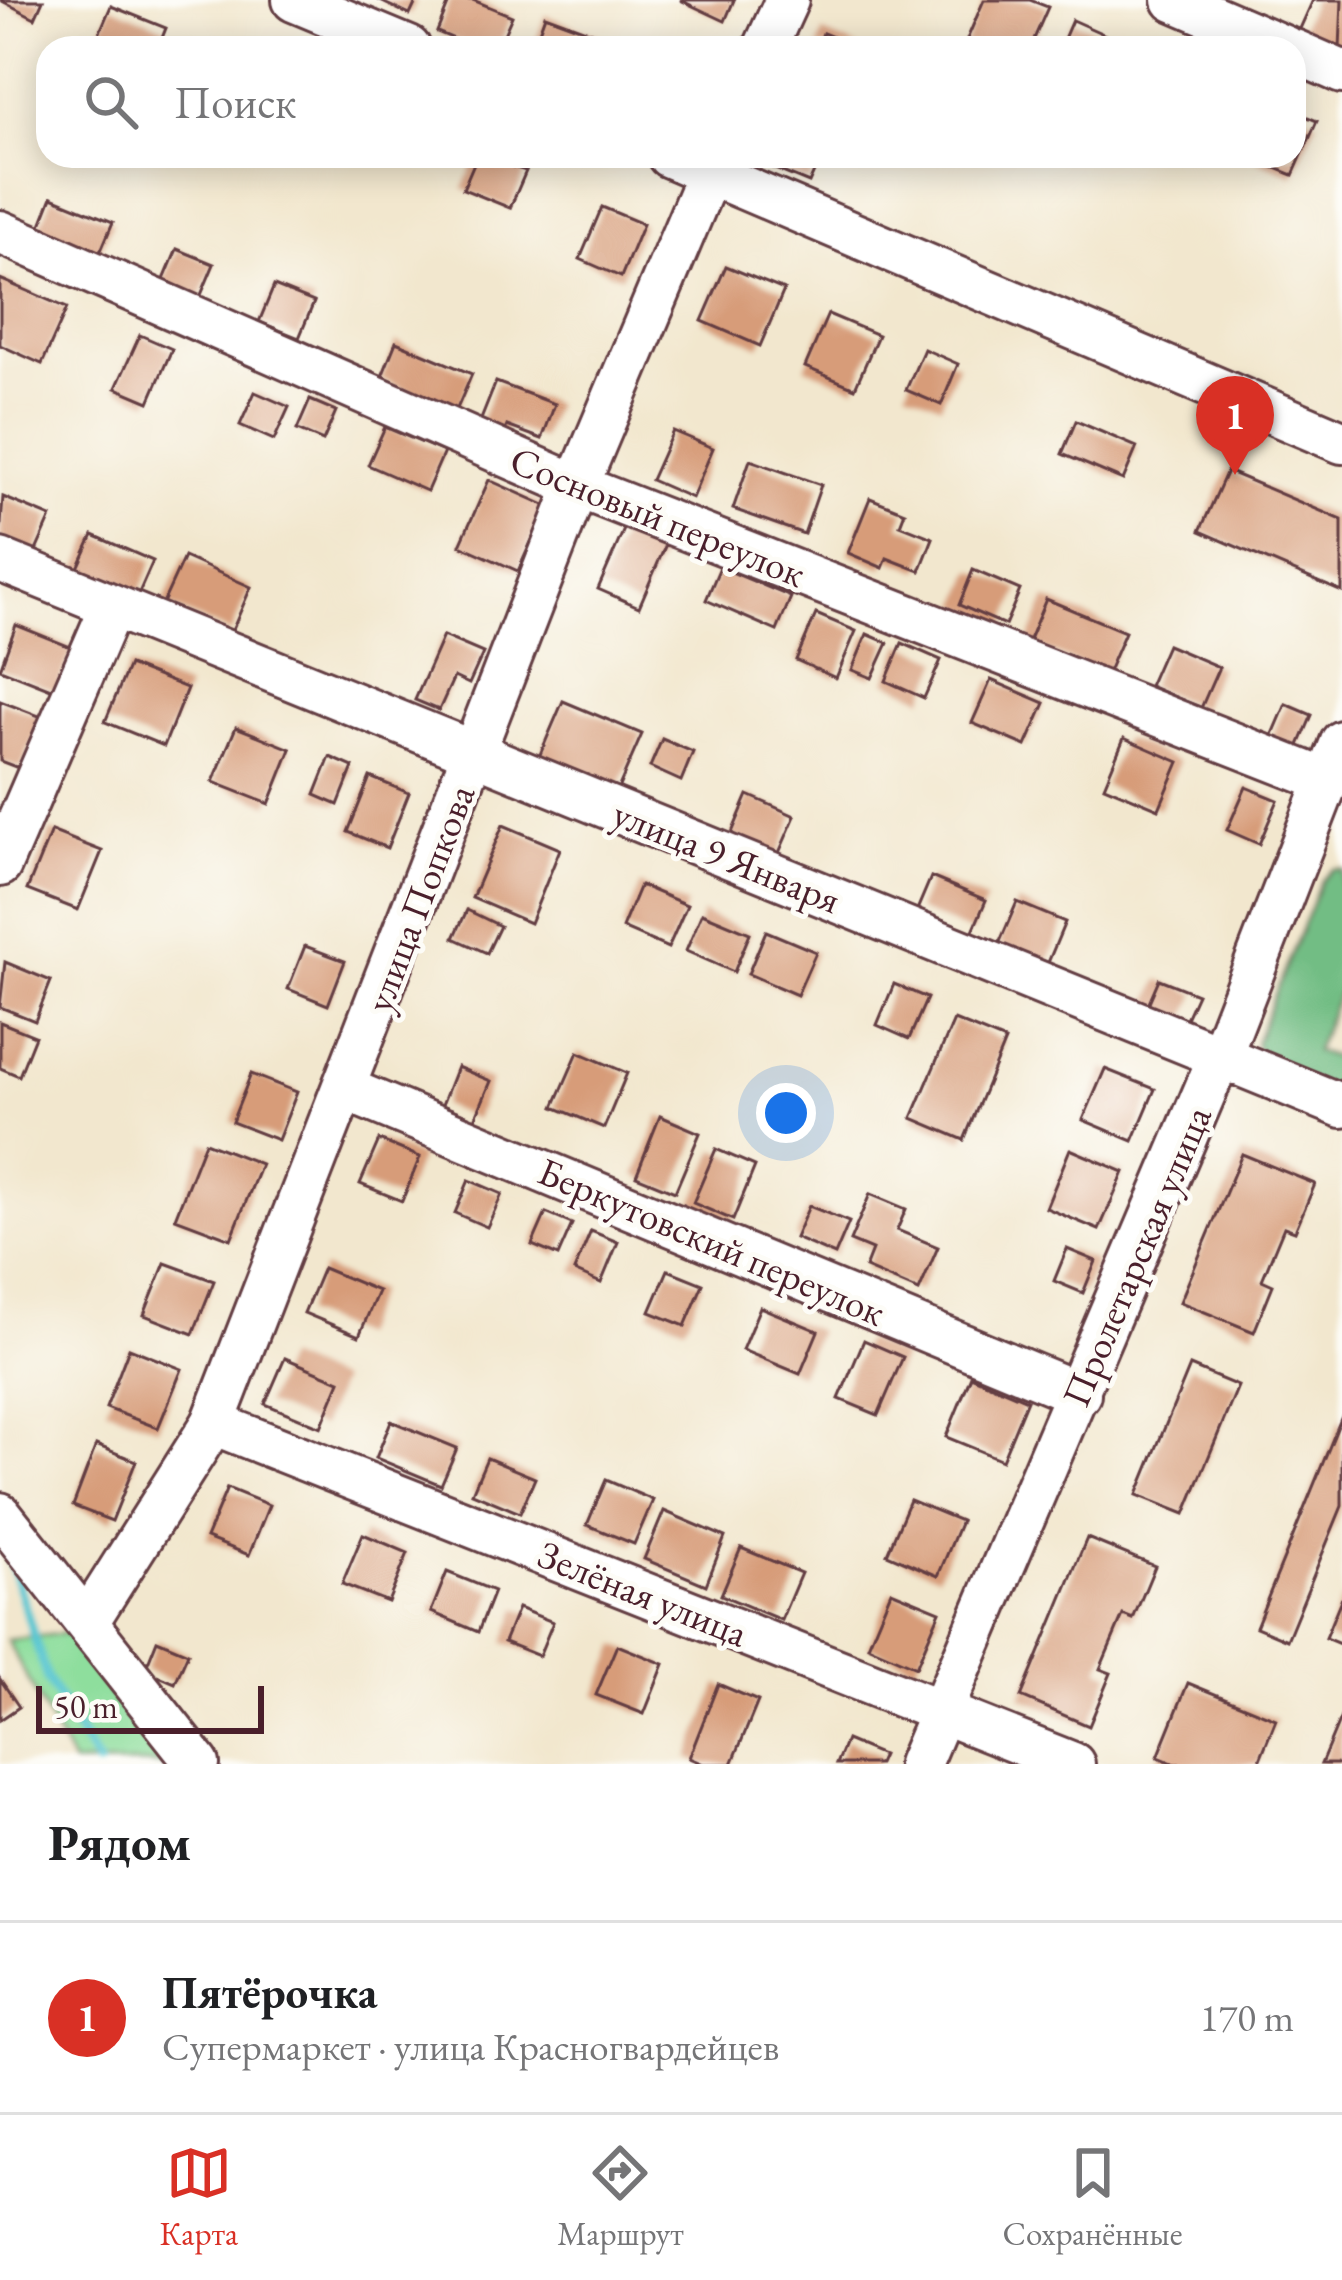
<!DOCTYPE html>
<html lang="ru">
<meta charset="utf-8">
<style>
:root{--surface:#fff;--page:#f2f2f2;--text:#202124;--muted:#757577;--line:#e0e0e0;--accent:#d93025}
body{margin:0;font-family:"EB Garamond",serif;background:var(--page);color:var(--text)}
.scale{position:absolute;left:36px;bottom:30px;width:228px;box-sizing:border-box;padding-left:12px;border:6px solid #4a1f2b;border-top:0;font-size:33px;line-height:42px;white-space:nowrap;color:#4a1f2b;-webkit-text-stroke:9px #fdfcf7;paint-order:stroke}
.you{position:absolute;left:786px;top:1113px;width:42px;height:42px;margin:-30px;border:9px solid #fff;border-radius:50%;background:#1a73e8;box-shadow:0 0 0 18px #1a73e833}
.badge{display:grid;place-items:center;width:78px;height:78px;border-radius:50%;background:var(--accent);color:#fff;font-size:39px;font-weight:700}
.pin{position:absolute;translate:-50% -99px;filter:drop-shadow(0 3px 6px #0008)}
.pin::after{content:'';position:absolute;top:63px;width:42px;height:36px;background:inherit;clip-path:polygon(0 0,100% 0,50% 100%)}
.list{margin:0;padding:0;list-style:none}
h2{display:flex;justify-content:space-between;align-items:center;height:156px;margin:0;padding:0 48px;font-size:51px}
h2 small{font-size:39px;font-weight:400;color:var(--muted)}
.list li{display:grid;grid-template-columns:78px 1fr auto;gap:36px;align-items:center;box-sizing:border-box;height:192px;padding:0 48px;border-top:3px solid var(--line)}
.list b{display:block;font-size:45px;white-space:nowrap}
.list p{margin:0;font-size:39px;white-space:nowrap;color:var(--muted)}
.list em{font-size:39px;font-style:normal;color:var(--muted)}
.icon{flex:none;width:66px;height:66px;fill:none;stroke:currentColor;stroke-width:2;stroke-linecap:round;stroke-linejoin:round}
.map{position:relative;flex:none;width:1342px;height:1764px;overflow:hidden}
.search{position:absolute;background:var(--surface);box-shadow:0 6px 30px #0003;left:36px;right:36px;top:36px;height:132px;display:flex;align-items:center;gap:30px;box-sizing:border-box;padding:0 42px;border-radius:36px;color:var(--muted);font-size:45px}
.sheet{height:348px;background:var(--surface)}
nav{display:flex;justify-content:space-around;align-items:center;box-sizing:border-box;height:168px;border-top:3px solid var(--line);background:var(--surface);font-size:33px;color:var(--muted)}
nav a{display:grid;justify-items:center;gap:6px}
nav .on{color:var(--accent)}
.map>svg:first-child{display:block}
</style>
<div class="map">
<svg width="1342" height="1764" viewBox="0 0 1342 1764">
<rect width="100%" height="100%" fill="#fdfcf7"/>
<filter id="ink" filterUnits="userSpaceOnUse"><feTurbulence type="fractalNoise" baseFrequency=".00833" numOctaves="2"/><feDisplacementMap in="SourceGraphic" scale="24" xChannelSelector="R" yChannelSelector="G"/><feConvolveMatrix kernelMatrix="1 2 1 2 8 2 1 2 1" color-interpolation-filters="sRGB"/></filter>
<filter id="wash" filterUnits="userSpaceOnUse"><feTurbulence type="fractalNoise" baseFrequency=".004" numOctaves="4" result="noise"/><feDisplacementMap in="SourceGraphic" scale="48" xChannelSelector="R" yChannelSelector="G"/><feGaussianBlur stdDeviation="2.7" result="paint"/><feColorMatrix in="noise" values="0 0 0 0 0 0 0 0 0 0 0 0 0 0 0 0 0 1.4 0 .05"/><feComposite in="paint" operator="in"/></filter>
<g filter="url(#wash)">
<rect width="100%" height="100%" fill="#f2e7ce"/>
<path fill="#8ede9d" stroke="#6c7e64" stroke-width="3" d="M84,1631L189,1764H73L7,1640Z"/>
<path fill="#72bd84" stroke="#5e6e58" stroke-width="3" d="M1333,869H1342V985L1315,1051L1342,1059V1097L1264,1065L1255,1043L1321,881Z"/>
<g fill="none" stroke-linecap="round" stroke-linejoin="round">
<path stroke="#5bc7d2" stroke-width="9" d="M9,1555L47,1679L98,1764"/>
</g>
<g id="blocks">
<g fill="#d79c79">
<path d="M0,0H43L35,18Z"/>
<path d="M378,0H417L410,15Z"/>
<path d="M450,0H473L512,16L498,48H476L437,32Z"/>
<path d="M680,0H734L725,21Z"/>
<path d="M984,0H1030L1048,7L1030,48L965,44Z"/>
<path d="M1313,0H1342L1340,49L1299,31Z"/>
<path d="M111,6L166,28L158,48H93Z"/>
<path d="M545,15L599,35L594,48H533Z"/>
<path d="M1072,20L1110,37L1105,48H1060Z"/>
<path d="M823,33L860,48H817Z"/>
<path d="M1294,111L1317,121L1293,175L1256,160L1294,156Z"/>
<path d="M477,156L526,171L510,208L463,189Z"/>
<path d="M775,156H821L809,183L770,167Z"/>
<path d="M52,197L113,222L99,255L39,230Z"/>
<path d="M602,207L643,224L621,277L580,259Z"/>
<path d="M177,249L214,264L198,302L161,287Z"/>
<path d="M726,266L784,290L760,346L702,321Z"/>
<path d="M0,279L67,308L42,364L0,345Z"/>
<path d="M274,286L314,302L299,338L259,322Z"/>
<path d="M828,314L878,335L855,388L805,367Z"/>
<path d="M140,335L172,349L149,402L116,388Z"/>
<path d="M396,342L472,374L456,411L381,379Z"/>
<path d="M924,349L958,364L941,405L906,390Z"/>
<path d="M496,382L555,404L542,439L507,426L501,441L476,432Z"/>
<path d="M255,392L289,407L274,440L240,425Z"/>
<path d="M310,400L336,411L323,441L297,430Z"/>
<path d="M1076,421L1137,447L1123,480L1062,454Z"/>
<path d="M385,427L444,452L427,491L368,465Z"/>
<path d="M673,431L713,448L692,498L651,480Z"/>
<path d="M750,460L821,485L804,534L733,509Z"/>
<path d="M1227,471L1342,520V592L1200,531Z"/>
<path d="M489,480L547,506L518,571L460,545Z"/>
<path d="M3,497L51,517L35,553L0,538Z"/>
<path d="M870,498L905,512L900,525L933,538L920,571L887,558L883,568L848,553Z"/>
<path d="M625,527L666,544L639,607L598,589Z"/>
<path d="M93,535L153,561L138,595L78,568Z"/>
<path d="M184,557L251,587L231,633L163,603Z"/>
<path d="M720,567L791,597L777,631L706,600Z"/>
<path d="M973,570L1020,590L1005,625L959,605Z"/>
<path d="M1046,599L1125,632L1106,676L1028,642Z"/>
<path d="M816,614L856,631L836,678L796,660Z"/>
<path d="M16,625L73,648L56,691L0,669Z"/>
<path d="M867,634L888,643L872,678L852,670Z"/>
<path d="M443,636L483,653L469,684L454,677L439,710L415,700Z"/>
<path d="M902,643L941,660L924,698L886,681Z"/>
<path d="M1167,645L1219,667L1201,708L1149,686Z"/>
<path d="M129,665L187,688L164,746L105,722Z"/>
<path d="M991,680L1045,703L1026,746L972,723Z"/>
<path d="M0,701L42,717L21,769L0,761Z"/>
<path d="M563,701L642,734L617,791L539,757Z"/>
<path d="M1286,704L1312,715L1297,750L1271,739Z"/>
<path d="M236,727L291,749L269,804L213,782Z"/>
<path d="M1124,738L1179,762L1159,809L1104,786Z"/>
<path d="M662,739L693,752L681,781L650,767Z"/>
<path d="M330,757L353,767L338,805L315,795Z"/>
<path d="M370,777L409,793L387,848L348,832Z"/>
<path d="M1246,787L1278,800L1259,844L1227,830Z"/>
<path d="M748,795L795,816L778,855L731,835Z"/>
<path d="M503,825L560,849L530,923L472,898Z"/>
<path d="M51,831L102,851L78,910L27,890Z"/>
<path d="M931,877L986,900L972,933L917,910Z"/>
<path d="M640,885L687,905L668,948L622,928Z"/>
<path d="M1017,902L1065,922L1047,965L999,944Z"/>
<path d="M467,910L500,926L487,953L454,938Z"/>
<path d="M702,913L750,933L734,972L686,951Z"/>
<path d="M766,931L816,952L797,995L748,974Z"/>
<path d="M305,946L345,961L328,1005L288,989Z"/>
<path d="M5,962L51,981L35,1021L0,1007Z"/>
<path d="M1159,979L1197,994L1183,1025L1146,1009Z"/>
<path d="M894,984L927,998L909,1039L877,1025Z"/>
<path d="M954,1020L1005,1041L964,1140L912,1118Z"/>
<path d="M0,1022L35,1036L19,1076L0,1068Z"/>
<path d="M578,1052L627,1073L604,1128L554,1107Z"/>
<path d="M457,1067L491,1081L475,1119L442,1105Z"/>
<path d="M1105,1069L1155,1089L1133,1141L1083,1120Z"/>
<path d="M251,1074L297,1092L278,1140L232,1122Z"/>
<path d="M660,1116L700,1133L675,1192L636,1176Z"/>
<path d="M379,1140L420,1157L402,1201L360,1184Z"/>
<path d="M205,1142L261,1164L231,1239L175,1218Z"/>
<path d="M716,1149L755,1166L733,1220L693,1203Z"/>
<path d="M1070,1149L1124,1172L1099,1230L1046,1208Z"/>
<path d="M1242,1154L1315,1184L1295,1231L1284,1227L1262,1280L1273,1285L1254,1332L1180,1302Z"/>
<path d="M469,1180L502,1194L487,1227L455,1213Z"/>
<path d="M870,1194L906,1209L897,1230L938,1247L919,1291L865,1268L872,1250L850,1241Z"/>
<path d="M809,1206L849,1222L835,1255L795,1238Z"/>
<path d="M546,1213L572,1224L558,1256L532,1245Z"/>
<path d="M591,1231L618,1242L601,1283L574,1271Z"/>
<path d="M1067,1249L1096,1261L1083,1293L1054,1281Z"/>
<path d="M165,1263L214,1281L193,1334L144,1315Z"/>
<path d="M323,1268L378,1291L359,1336L304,1313Z"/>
<path d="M668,1270L703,1284L685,1326L650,1312Z"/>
<path d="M760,1307L818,1331L800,1374L742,1350Z"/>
<path d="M864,1340L903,1357L878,1415L839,1399Z"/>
<path d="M129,1348L182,1369L158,1428L106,1408Z"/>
<path d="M285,1358L340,1381L321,1427L265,1404Z"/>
<path d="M1190,1366L1238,1386L1185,1514L1137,1495Z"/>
<path d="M971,1376L1027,1400L1002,1460L946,1437Z"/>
<path d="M1342,1416V1506L1287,1640L1256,1627Z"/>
<path d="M391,1421L457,1448L441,1485L376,1458Z"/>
<path d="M96,1445L136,1461L112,1521L73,1506Z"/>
<path d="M487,1458L535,1478L520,1513L472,1493Z"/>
<path d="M606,1480L653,1500L634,1544L587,1525Z"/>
<path d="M227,1488L269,1505L249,1555L206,1538Z"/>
<path d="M910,1500L961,1521L938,1576L887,1554Z"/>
<path d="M664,1511L725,1537L706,1585L644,1559Z"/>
<path d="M363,1534L408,1553L388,1602L342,1584Z"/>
<path d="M1087,1538L1155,1566L1133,1619L1123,1615L1100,1669L1111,1673L1089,1726L1021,1697Z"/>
<path d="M741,1548L801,1573L781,1620L721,1595Z"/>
<path d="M447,1572L494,1591L478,1632L431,1612Z"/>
<path d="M891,1591L940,1611L916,1667L868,1646Z"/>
<path d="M1342,1597V1645L1325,1638Z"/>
<path d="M518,1608L553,1622L539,1656L504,1642Z"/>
<path d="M157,1640L188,1653L175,1683L145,1670Z"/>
<path d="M617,1645L664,1664L644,1714L596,1695Z"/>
<path d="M0,1679L19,1707L0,1720Z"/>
<path d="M1188,1683L1276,1719L1258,1764H1175L1158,1757Z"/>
<path d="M718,1684L758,1701L732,1764H703L689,1758Z"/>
<path d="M1342,1714V1764H1321Z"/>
<path d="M846,1740L882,1755L878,1764H836Z"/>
</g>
</g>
</g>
<g filter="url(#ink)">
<use href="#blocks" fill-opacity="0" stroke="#633d43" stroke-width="3"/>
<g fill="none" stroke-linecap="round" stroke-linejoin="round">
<g stroke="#633d43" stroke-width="48">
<g id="minor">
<path d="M294,0L409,48"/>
<path d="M1174,0L1286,48"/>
<path d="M765,48L787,0"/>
<path d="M1294,51L1342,72"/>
<path d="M669,156L1342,442"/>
<path d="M0,232L577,486L1325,780"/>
<path d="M0,560L1342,1106"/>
<path d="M0,865L111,608"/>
<path d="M345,1089L1079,1394"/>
<path d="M213,1423L1073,1764"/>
<path d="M0,1514L198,1764"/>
<path d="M87,1622L213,1423L577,486L716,156"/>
<path d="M919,1764L1220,1056L1342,742"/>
</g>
</g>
<use href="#minor" stroke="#fff" stroke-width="42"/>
</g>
</g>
<g text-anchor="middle" stroke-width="10" stroke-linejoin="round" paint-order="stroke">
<g font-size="39" fill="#4a1f2b" stroke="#fdfcf7">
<text transform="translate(658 516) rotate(22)" y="14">Сосновый переулок</text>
<text transform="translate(727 856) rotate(22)" y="14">улица 9 Января</text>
<text transform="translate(419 898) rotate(-69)" y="14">улица Попкова</text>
<text transform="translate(712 1241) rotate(23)" y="14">Беркутовский переулок</text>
<text transform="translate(1136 1256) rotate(-67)" y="14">Пролетарская улица</text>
<text transform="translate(643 1593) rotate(22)" y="14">Зелёная улица</text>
</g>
</g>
</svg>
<div class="scale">50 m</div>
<div class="you"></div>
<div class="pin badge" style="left:1235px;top:475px">1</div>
<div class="search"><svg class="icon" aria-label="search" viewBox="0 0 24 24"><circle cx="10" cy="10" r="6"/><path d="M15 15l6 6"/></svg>Поиск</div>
</div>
<section class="sheet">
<h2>Рядом<small></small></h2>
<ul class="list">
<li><span class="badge">1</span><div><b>Пятёрочка</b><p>Супермаркет · улица Красногвардейцев</p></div><em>170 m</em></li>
</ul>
</section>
<nav>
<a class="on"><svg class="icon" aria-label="map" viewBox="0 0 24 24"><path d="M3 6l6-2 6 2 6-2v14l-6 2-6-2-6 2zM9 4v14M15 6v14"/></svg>Карта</a>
<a><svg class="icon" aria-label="directions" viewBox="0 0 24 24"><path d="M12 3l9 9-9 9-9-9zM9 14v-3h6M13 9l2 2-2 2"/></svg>Маршрут</a>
<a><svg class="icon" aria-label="saved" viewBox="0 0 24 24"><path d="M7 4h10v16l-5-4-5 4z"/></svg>Сохранённые</a>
</nav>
